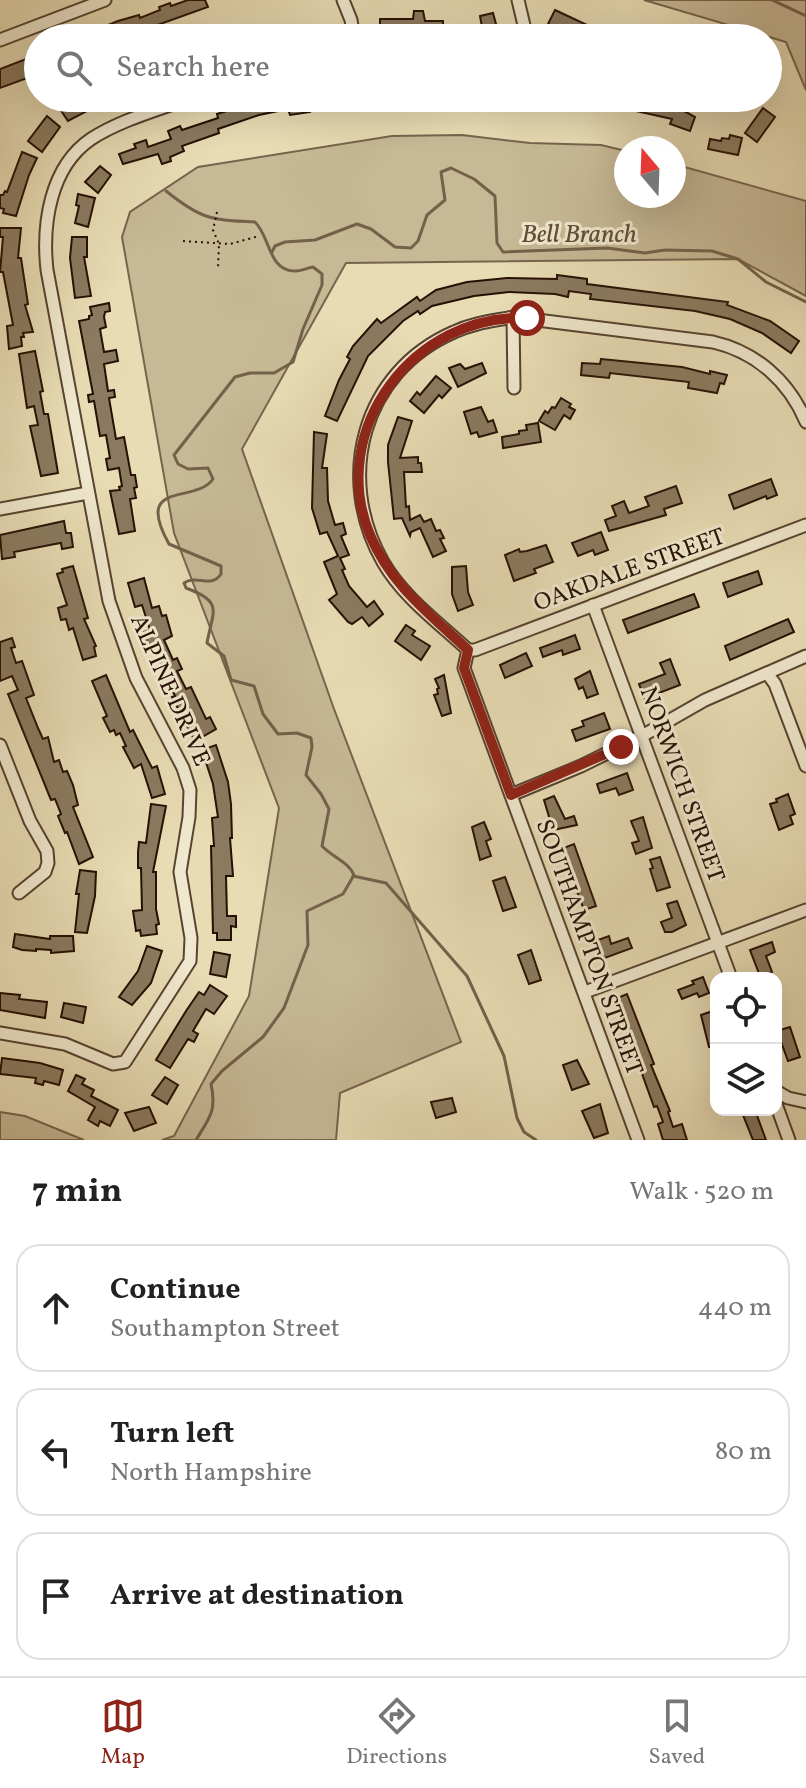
<!DOCTYPE html>
<meta charset="utf-8">
<style>
:root{--surface:#fff;--page:#f2f2f2;--text:#222;--muted:#767676;--line:#e0e0e0;--accent:#8f2418}
body{margin:0;font-family:Vollkorn,serif;background:var(--page);color:var(--text)}
.controls{position:absolute;right:24px;bottom:24px;display:grid;overflow:hidden;border-radius:16px;box-shadow:0 8px 32px #0002}
.controls button{width:72px;height:72px;display:grid;place-items:center;padding:0;border:0;border-bottom:2px solid var(--line);background:var(--surface);color:var(--text);font:40px sans-serif}
.compass{position:absolute;left:614px;top:136px;width:72px;height:72px;border-radius:50%;background:var(--surface);box-shadow:0 8px 32px #0002;rotate:341deg}
.stop{position:absolute;width:24px;height:24px;margin:-18px;border:6px solid #8f2418;border-radius:50%;background:#fff}
.stop.end{background:#8f2418;border-color:#fff;box-shadow:0 2px 8px #0008}
.list{margin:0;padding:0;list-style:none}
h2{display:flex;justify-content:space-between;align-items:center;height:104px;margin:0;padding:0 32px;font-size:34px}
h2 small{font-size:26px;font-weight:400;color:var(--muted)}
.list li{display:grid;grid-template-columns:52px 1fr auto;gap:24px;align-items:center;box-sizing:border-box;height:128px;margin:0 16px 16px;padding:0 16px;border:2px solid var(--line);border-radius:24px}
.list b{display:block;font-size:30px;white-space:nowrap}
.list p{margin:0;font-size:26px;white-space:nowrap;color:var(--muted)}
.list em{font-size:26px;font-style:normal;color:var(--muted)}
.icon{flex:none;width:44px;height:44px;fill:none;stroke:currentColor;stroke-width:2;stroke-linecap:round;stroke-linejoin:round}
.map{position:relative;flex:none;width:806px;height:1140px;overflow:hidden}
.search{position:absolute;background:var(--surface);box-shadow:0 8px 32px #0002;left:24px;right:24px;top:24px;height:88px;display:flex;align-items:center;gap:20px;box-sizing:border-box;padding:0 28px;border-radius:44px;color:var(--muted);font-size:30px}
.sheet{height:536px;background:var(--surface)}
nav{display:flex;justify-content:space-around;align-items:center;box-sizing:border-box;height:112px;border-top:2px solid var(--line);background:var(--surface);font-size:22px;color:var(--muted)}
nav a{display:grid;justify-items:center;gap:4px}
nav .on{color:var(--accent)}
.map>svg:first-child{display:block}
</style>
<div class="map">
<svg width="806" height="1140" viewBox="0 0 806 1140">
<rect width="100%" height="100%" fill="#e8dcb4"/>
<filter id="stains"><feTurbulence type="fractalNoise" baseFrequency=".0025" numOctaves="4"/><feColorMatrix values="0 0 0 0 .2 0 0 0 0 .09 0 0 0 0 .02 0 0 0 .5 -.17"/></filter>
<radialGradient id="worn" r=".72"><stop offset=".6" stop-color="#630" stop-opacity="0"/><stop offset="1" stop-color="#630" stop-opacity=".3"/></radialGradient>
<g fill="#c7b996" stroke="#77644d" stroke-width="2">
<path d="M644,0H806V90L786,42Z"/>
<path d="M462,135L530,143L601,145L626,151V196H674V164L806,201V296L738,259L346,263L242,449L334,709L461,1042L340,1093L336,1140H162L174,1136L249,996L279,808L174,533L122,237L130,212L198,167L392,136Z"/>
<path d="M0,1112L25,1116L84,1140H0Z"/>
</g>
<g fill="none" stroke-linecap="round" stroke-linejoin="round">
<g stroke="#73614a" stroke-width="3">
<path d="M772,0L806,16"/>
<path d="M166,191C201,219 210,220 255,222C270,236 268,270 294,271C300,272 306,268 313,267L322,274V285L303,329L293,362L274,373H250L235,377L174,455L178,464L188,469L208,468L213,479C195,505 133,479 169,544L221,566V574C211,589 197,574 184,583L186,588C224,602 213,610 207,643L224,656L231,680L254,686L263,714L278,734L297,733L311,738L312,747L306,775L321,794L329,809L322,846C332,857 349,862 354,875L343,894L307,911L308,945L284,1008L263,1037L222,1071L211,1084C217,1112 209,1118 196,1140"/>
<path d="M272,252L275,246L285,242L315,240L357,224L371,229L395,247L411,248L418,241L427,215L445,200L441,172L451,168L474,179L495,196L497,243L503,252L607,248L645,253L665,250L712,251L738,259L766,282L806,302"/>
<path d="M353,876L386,883L467,976L504,1056L517,1118L524,1132L536,1140"/>
</g>
</g>
<g fill="#8b7a60" stroke="#271004" stroke-width="2">
<path d="M188,0H205L208,7L121,38H87L110,29L108,25L118,21L139,15L140,18L160,10L159,7L170,3L171,6Z"/>
<path d="M555,10L589,26H651L689,35V38H579L548,24Z"/>
<path d="M414,11H423L425,21H443V38L411,34V38H399V33L380,30V19H413Z"/>
<path d="M493,13L499,35L476,38L474,29L482,27L480,16Z"/>
<path d="M328,26L329,38H263V34Z"/>
<path d="M38,58V74L0,88V69L26,59L27,62Z"/>
<path d="M77,98H81L89,110L68,121L60,109Z"/>
<path d="M269,98H354V104L309,108L310,112L290,115L288,109L259,115L218,129L219,133L182,146L184,151L170,157L171,161L162,164L158,154L123,164L119,154L136,148L134,144L146,140L148,147L171,139L168,131L180,126L182,130L218,118L217,114Z"/>
<path d="M429,98H513L512,105H429Z"/>
<path d="M591,98H647L686,107L684,111L695,117L690,131L670,124L672,119L636,111L637,108L591,103Z"/>
<path d="M763,108L775,117L757,142L745,133Z"/>
<path d="M47,116L60,127L42,152L28,141Z"/>
<path d="M730,135L742,138L738,155L708,149L710,139L721,141L722,138L729,139Z"/>
<path d="M22,152L37,158L29,175L16,216L3,213L4,209L0,208V195H3L5,191L7,192Z"/>
<path d="M100,166L111,175L98,193L85,182Z"/>
<path d="M78,194L95,198L88,227L75,223L79,206L76,205Z"/>
<path d="M0,228H21L18,258H21L28,304L25,305L33,332L23,333L24,337H21L22,346L9,349L7,326L13,325L3,272H0L3,237H0Z"/>
<path d="M72,237H87V257H84L91,296L75,298L70,258Z"/>
<path d="M557,275L587,279V284L728,302L727,305L770,321L799,341L791,353L762,333L730,319L695,311L590,299L591,294L569,291L568,297L555,294L509,292L474,296L432,306L420,314L418,311L403,321L368,356L337,421L325,416L339,380L350,359L347,357L353,346L377,319L381,323L417,297L420,301L436,290L467,282L507,278L557,279Z"/>
<path d="M109,303L110,311L105,312L104,317L106,327L100,329L104,352L116,350L118,361L104,364L108,391L114,390L115,397L109,398L116,439L124,437L131,475H135L137,487L134,488L136,498L130,499L135,531L119,534L110,491L120,490L119,487L122,486L119,468L108,470L106,459L110,458L106,435L100,436L94,401L89,402L88,395L93,394L79,321L89,319V316L92,315L90,307Z"/>
<path d="M35,351L43,391L40,392L44,414H48L58,473L41,476L30,426L38,425L34,406L27,408L19,354Z"/>
<path d="M601,359L682,367L710,374V371L727,375L724,384L720,383L717,393L688,388L689,382L610,373L609,378L581,375L582,363L600,364Z"/>
<path d="M482,363L486,373L458,387L449,368L460,364L465,369Z"/>
<path d="M436,376L451,388L442,398L439,395L424,413L410,401L417,392L420,395Z"/>
<path d="M561,398L571,404L569,407L575,410L570,419L564,415L555,430L539,421L545,411L548,413L552,407L555,408Z"/>
<path d="M481,407L488,422L493,420L497,432L479,437L477,432L471,434L464,412Z"/>
<path d="M398,417L412,421L400,458L418,457V463H421L422,472H404L406,507L409,506L410,520L420,515L424,522L431,519L436,531L440,530L444,538L440,539L446,551L433,557L420,528L411,532L410,536L402,518L394,519L388,462V445Z"/>
<path d="M538,423L541,442L503,448L502,437L519,434V431L527,430L526,425Z"/>
<path d="M314,432L327,434L322,468H327L328,501L335,525L343,523L346,534L341,536L349,555L340,558L345,569L342,570L349,586L367,607L374,601L383,614L369,626L362,617L352,624L348,622L329,600L337,594L324,562L338,556L327,532L320,534L312,508Z"/>
<path d="M771,479L777,495L767,499L766,496L734,509L729,495Z"/>
<path d="M676,486L682,503L664,509L666,515L609,531L605,520L616,516L612,506L624,501L629,513L649,506L645,497Z"/>
<path d="M64,521L66,533H71L73,547L62,549L61,543L55,544L14,552L15,557L2,559L0,535Z"/>
<path d="M601,532L608,550L595,555L593,550L578,556L572,543Z"/>
<path d="M546,545L553,562L534,569L536,573L514,581L505,555L519,549L520,552L527,551Z"/>
<path d="M73,566L88,618L84,619L96,646L94,647L96,656L83,660L73,628L69,630L66,619L61,620L58,608L67,605L57,574L63,572L62,569Z"/>
<path d="M466,566L468,592L473,605L458,611L452,594V567Z"/>
<path d="M758,571L762,584L728,597L723,583Z"/>
<path d="M144,578L152,608L159,606L162,616L166,615L172,636L164,640L173,660L177,658L182,669L177,671L186,689L191,687L206,719L210,717L216,729L195,741L172,697L175,696L166,676L162,678L158,668L162,666L152,644L148,645L144,632L150,630L142,605L135,607L128,583Z"/>
<path d="M694,594L699,607L628,633L623,620Z"/>
<path d="M788,619L794,632L730,660L725,646Z"/>
<path d="M406,625L415,631L412,635L430,646L421,660L395,641Z"/>
<path d="M575,635L580,649L563,655L562,650L543,657L540,648Z"/>
<path d="M12,638L15,647L11,648L16,663L22,661L34,695L26,698L38,728L43,739L48,737L54,762L59,760L63,772L67,771L73,785L78,805L73,807L93,857L79,864L67,832L65,833L58,816L61,814L55,799L51,800L8,694L18,690L12,676L0,681V642Z"/>
<path d="M526,653L532,666L505,678L500,665Z"/>
<path d="M670,659L680,685L656,694L658,700L647,705L639,684L665,674L660,663Z"/>
<path d="M590,671L598,694L587,698L583,687L579,689L575,679Z"/>
<path d="M106,675L130,732L133,730L152,768L157,766L165,794L152,798L141,764L134,768L123,747L126,746L120,733L116,735L114,730L110,732L103,718L107,716L92,681Z"/>
<path d="M444,675L451,713L442,716L434,695L438,694L437,689L439,688L435,679Z"/>
<path d="M604,713L610,729L576,741L572,730L584,726L582,721Z"/>
<path d="M216,745L228,782L231,804L232,838H230L233,876H226L227,916H236V927L231,926V940H217V933H213L211,846H214L212,818L218,817L213,784L202,750Z"/>
<path d="M627,773L633,790L619,795L616,788L600,793L597,784Z"/>
<path d="M788,794L795,814L790,816L793,824L779,830L770,804L777,802L776,799Z"/>
<path d="M554,796L565,819L574,816L577,825L553,830L544,800Z"/>
<path d="M151,804L166,806L153,872H156V909L159,924L156,925L157,934L141,936L140,930L136,931L133,911L142,910L141,868H138V852L139,842L146,843Z"/>
<path d="M643,817L652,848L636,854L632,843L639,841L631,821Z"/>
<path d="M484,822L491,839L486,841L491,856L480,860L472,827Z"/>
<path d="M574,844L596,906L584,910L561,849Z"/>
<path d="M660,857L670,887L657,891L650,869L653,868L650,860Z"/>
<path d="M80,870L96,872L95,896L87,933L75,932L79,894H76Z"/>
<path d="M505,877L516,907L503,911L493,881Z"/>
<path d="M677,901L686,925L672,932H665L661,922L672,918L667,904Z"/>
<path d="M15,934L50,939V936H73L74,951L51,953V950L36,949V951L22,950L13,947Z"/>
<path d="M609,936L611,944L628,938L632,948L602,959L595,941Z"/>
<path d="M772,942L775,952L766,956L772,972L760,976L750,950Z"/>
<path d="M147,946L162,951L151,983L132,1005L119,997L138,971Z"/>
<path d="M531,950L541,980L529,984L518,955Z"/>
<path d="M214,952L230,955L226,977L210,974Z"/>
<path d="M703,977L709,993L699,997L697,993L682,999L678,990L694,984L692,981Z"/>
<path d="M210,985L227,996L214,1014L206,1009L193,1031L198,1034L194,1042L188,1039L170,1068L156,1060L186,1011L199,992L204,995Z"/>
<path d="M0,993L20,995L19,999L47,1002L45,1018L0,1010Z"/>
<path d="M627,994L654,1064L651,1065L670,1111L668,1112L673,1127L682,1124L687,1140H663L658,1124L663,1122L657,1106L654,1107L615,999Z"/>
<path d="M64,1003L86,1007L83,1023L61,1017Z"/>
<path d="M716,1010V1045L709,1047L701,1015Z"/>
<path d="M790,1027L800,1057L788,1061L777,1031Z"/>
<path d="M2,1058L40,1063L63,1070L59,1085L44,1081L43,1085L35,1083L36,1078L0,1074Z"/>
<path d="M577,1060L589,1084L572,1090L563,1065Z"/>
<path d="M76,1075L85,1079L82,1084L94,1090L91,1096L118,1110L110,1126L100,1121L98,1126L88,1120L95,1107L68,1091Z"/>
<path d="M165,1077L178,1085L167,1104L152,1095Z"/>
<path d="M452,1098L456,1112L436,1118L431,1102Z"/>
<path d="M600,1104L608,1133L594,1138L582,1111Z"/>
<path d="M149,1107L156,1123L134,1131L125,1113Z"/>
<path d="M741,1110H755L766,1140H753Z"/>
</g>
<g fill="none" stroke-linecap="round" stroke-linejoin="round">
<g stroke="#574330" stroke-width="15">
<g id="street">
<path d="M343,0L351,20L354,38"/>
<path d="M518,0L527,38"/>
<path d="M0,40L105,0"/>
<path d="M513,317L514,388"/>
<path d="M0,509L88,493"/>
<path d="M593,605L731,978"/>
<path d="M468,650H475L806,525"/>
<path d="M767,673L775,684L806,766"/>
<path d="M0,745L30,821L47,851L48,863L45,872L19,893"/>
<path d="M511,795L581,766L642,736L705,700L806,656"/>
<path d="M585,992L806,910"/>
<path d="M0,1033L65,1044L113,1064L125,1062L190,961L191,938L180,872L189,817L190,790L183,768L136,678L109,601L47,270C42,224 50,167 91,139C120,120 158,110 190,98"/>
<path d="M776,1091L788,1098L806,1102"/>
<path d="M776,1104L789,1140"/>
<path d="M638,1140L464,668L468,650C439,623 403,597 383,562C335,478 362,372 454,332C473,323 493,321 513,317L713,342C756,352 789,381 806,422"/>
</g>
</g>
<g stroke="#271004" stroke-width="2" stroke-dasharray="2 4" stroke-linecap="butt">
<path d="M217,212L213,230L219,244L218,268"/>
<path d="M183,241L230,244L259,236"/>
</g>
<use href="#street" stroke="#f0e8ce" stroke-width="11"/>
</g>
<g fill="none" stroke-linecap="round" stroke-linejoin="round">
<path stroke="#8f2418" stroke-width="10" d="M527,318C415,313 326,429 370,535C391,585 429,613 468,650L464,668L511,795L621,747"/>
</g>
<g text-anchor="middle" stroke-width="6" stroke-linejoin="round" paint-order="stroke">
<g font-size="24" fill="#271004" stroke="#f0e8ce">
<text transform="translate(629 569) rotate(-20)" y="8">OAKDALE STREET</text>
<text transform="translate(171 690) rotate(66)" y="8">ALPINE DRIVE</text>
<text transform="translate(683 784) rotate(70)" y="8">NORWICH STREET</text>
<text transform="translate(590 947) rotate(70)" y="8">SOUTHAMPTON STREET</text>
</g>
<g font-size="26" font-style="italic" fill="#604d38" stroke="#f0e8ce">
<text x="579" y="242">Bell Branch</text>
</g>
</g>
<rect width="100%" height="100%" filter="url(#stains)"/>
<rect width="100%" height="100%" fill="url(#worn)"/>
</svg>
<div class="controls">
<button><svg class="icon" aria-label="locate" viewBox="0 0 24 24"><circle cx="12" cy="12" r="6"/><path d="M12 2v4M12 18v4M2 12h4M18 12h4"/></svg></button>
<button><svg class="icon" aria-label="layers" viewBox="0 0 24 24"><path d="M12 4l9 5-9 5-9-5zM3 14l9 5 9-5"/></svg></button>
</div>
<svg class="compass" viewBox="-18 -18 36 36"><path d="M0-13l5 13h-10z" fill="#e53935"/><path d="M0 13l5-13h-10z" fill="#767676"/></svg>
<div class="stop" style="left:527px;top:318px"></div>
<div class="stop end" style="left:621px;top:747px"></div>
<div class="search"><svg class="icon" aria-label="search" viewBox="0 0 24 24"><circle cx="10" cy="10" r="6"/><path d="M15 15l6 6"/></svg>Search here</div>
</div>
<section class="sheet">
<h2>7 min<small>Walk · 520 m</small></h2>
<ul class="list">
<li><svg class="icon" aria-label="ahead" viewBox="0 0 24 24"><path d="M12 20V5M6 11l6-6 6 6"/></svg><div><b>Continue</b><p>Southampton Street</p></div><em>440 m</em></li>
<li><svg class="icon" aria-label="left" viewBox="0 0 24 24"><path d="M17 20v-9H6M10 6l-5 5 5 5"/></svg><div><b>Turn left</b><p>North Hampshire</p></div><em>80 m</em></li>
<li><svg class="icon" aria-label="arrive" viewBox="0 0 24 24"><path d="M6 21V4h12l-3 4 3 4H6"/></svg><div><b>Arrive at destination</b></div></li>
</ul>
</section>
<nav>
<a class="on"><svg class="icon" aria-label="map" viewBox="0 0 24 24"><path d="M3 6l6-2 6 2 6-2v14l-6 2-6-2-6 2zM9 4v14M15 6v14"/></svg>Map</a>
<a><svg class="icon" aria-label="directions" viewBox="0 0 24 24"><path d="M12 3l9 9-9 9-9-9zM9 14v-3h6M13 9l2 2-2 2"/></svg>Directions</a>
<a><svg class="icon" aria-label="saved" viewBox="0 0 24 24"><path d="M7 4h10v16l-5-4-5 4z"/></svg>Saved</a>
</nav>
